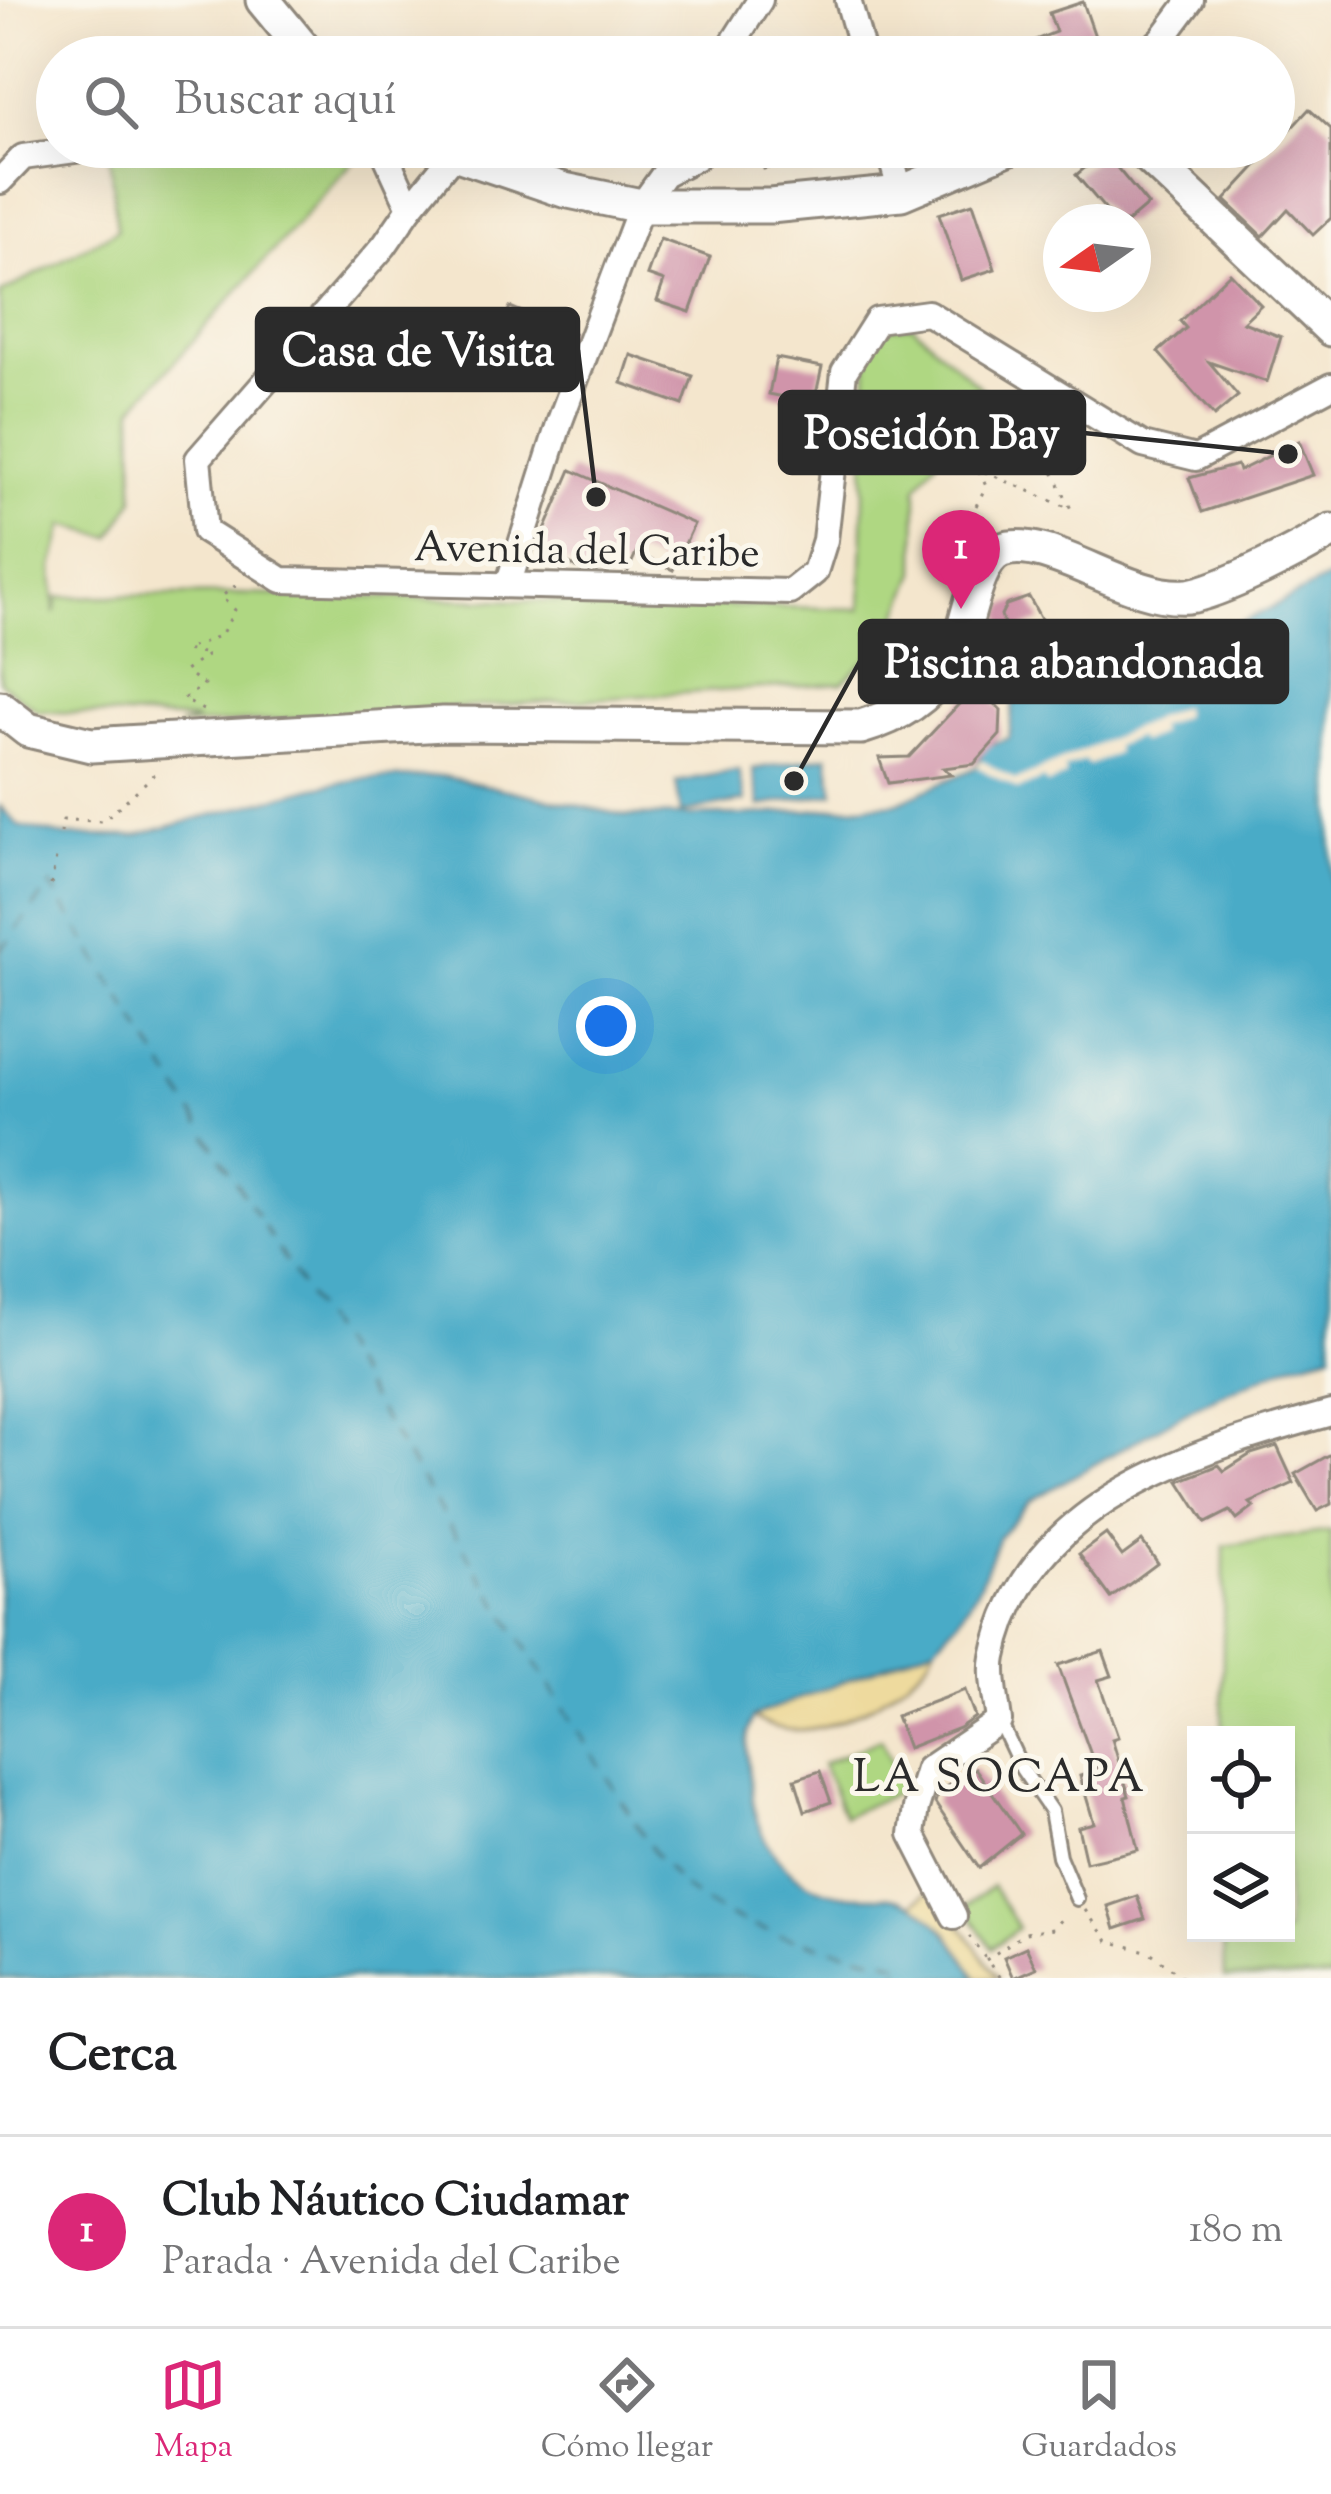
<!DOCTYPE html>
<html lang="es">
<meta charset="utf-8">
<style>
:root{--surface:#fff;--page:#f2f2f2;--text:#202124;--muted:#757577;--line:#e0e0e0;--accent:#db2777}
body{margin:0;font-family:"Sorts Mill Goudy",serif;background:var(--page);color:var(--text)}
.controls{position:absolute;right:36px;bottom:36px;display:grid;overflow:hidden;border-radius:0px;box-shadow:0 12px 48px #0002}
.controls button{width:108px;height:108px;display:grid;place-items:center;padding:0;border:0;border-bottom:3px solid var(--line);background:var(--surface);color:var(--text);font:60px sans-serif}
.compass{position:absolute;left:1043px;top:204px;width:108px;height:108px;border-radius:50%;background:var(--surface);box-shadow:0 12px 48px #0002;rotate:256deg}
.you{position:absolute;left:606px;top:1026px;width:42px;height:42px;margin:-30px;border:9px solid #fff;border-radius:50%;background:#1a73e8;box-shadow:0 0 0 18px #1a73e833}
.badge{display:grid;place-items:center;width:78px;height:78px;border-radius:50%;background:var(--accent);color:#fff;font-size:39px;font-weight:700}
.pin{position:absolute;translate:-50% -99px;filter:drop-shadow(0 3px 6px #0008)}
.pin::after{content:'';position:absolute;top:63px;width:42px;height:36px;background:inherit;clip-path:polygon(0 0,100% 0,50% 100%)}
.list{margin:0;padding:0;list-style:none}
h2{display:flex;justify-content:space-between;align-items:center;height:156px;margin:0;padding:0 48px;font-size:51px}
h2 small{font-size:39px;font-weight:400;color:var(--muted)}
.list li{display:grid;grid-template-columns:78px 1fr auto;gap:36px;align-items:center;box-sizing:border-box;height:192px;padding:0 48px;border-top:3px solid var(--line)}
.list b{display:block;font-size:45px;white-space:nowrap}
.list p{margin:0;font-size:39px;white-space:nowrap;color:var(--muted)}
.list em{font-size:39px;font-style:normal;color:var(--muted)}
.icon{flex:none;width:66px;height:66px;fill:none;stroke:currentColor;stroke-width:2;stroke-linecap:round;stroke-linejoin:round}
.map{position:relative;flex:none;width:1331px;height:1978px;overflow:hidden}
.search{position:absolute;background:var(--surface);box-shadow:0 12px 48px #0002;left:36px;right:36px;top:36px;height:132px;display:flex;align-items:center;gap:30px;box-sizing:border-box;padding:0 42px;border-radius:66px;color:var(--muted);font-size:45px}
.sheet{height:348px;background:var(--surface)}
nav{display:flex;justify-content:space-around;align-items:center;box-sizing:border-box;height:168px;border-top:3px solid var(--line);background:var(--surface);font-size:33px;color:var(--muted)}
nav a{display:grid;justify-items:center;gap:6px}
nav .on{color:var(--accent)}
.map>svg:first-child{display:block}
</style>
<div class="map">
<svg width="1331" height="1978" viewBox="0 0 1331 1978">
<rect width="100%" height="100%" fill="#fbf7ec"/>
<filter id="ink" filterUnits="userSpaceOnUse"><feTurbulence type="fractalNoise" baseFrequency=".00833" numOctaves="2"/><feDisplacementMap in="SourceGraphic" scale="24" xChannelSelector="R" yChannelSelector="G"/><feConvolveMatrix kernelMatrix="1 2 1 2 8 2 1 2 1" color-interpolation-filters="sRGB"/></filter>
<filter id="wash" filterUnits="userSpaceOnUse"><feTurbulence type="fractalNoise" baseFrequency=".004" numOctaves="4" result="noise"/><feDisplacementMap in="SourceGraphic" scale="48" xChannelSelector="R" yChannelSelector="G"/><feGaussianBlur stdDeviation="2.7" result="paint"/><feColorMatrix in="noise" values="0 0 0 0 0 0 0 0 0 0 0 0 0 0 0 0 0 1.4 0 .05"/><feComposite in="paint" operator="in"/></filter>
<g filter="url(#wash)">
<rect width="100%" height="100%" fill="#f4e6cd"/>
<g fill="#afd782" stroke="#6d8156" stroke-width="3">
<path d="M109,147H349L356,158L133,408L134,499L111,537L64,525L53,567L55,614L58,597L237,594L861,609L868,331L912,325L985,392L917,487L916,572L890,638L841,683L178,726L197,720L38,711L0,682V294L117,230Z"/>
<path d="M1331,1531V1978H1224L1223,1933H1286V1735H1222L1224,1546Z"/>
<path d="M881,1739L903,1790L844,1816L822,1764Z"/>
<path d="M992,1886L1018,1928L992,1948L965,1907Z"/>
</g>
<g fill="#eeda9e" stroke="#8c8264" stroke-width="3">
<path d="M935,1645C929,1665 915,1673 899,1686C860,1717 799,1748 752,1717Z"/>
<path d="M934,1887L998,1978H977L946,1930L912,1904Z"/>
</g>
<g fill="#48abc7" stroke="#3a6b79" stroke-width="3">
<path d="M1331,577V1353L1294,1363L1199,1405L1030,1501L999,1537L978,1588L959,1619L935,1645L753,1717C742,1741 748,1763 751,1789C755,1843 790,1888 847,1895C871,1898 887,1892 910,1903C942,1919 958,1949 977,1978H0V806L19,826L64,836H134L315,787L362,779L442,776L627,816L750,815L896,803L977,767L985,746L1009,738L1015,687L1048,638L1088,635C1097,641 1108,653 1119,657C1163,672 1286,598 1331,577Z"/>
<path d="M828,756L834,793L760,806L753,769Z"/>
<path d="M739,770L745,801L681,813L676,782Z"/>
</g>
<path fill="#f4e6cd" d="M1182,706L1183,716L1157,727L1160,734L1140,743L1137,737L1115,746L1117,753L1088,766L1085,760L1064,769L1066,776L1047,785L1043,779L1018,790L977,767L981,760L1016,780Z"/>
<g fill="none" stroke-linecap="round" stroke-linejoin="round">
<path stroke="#375e69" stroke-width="3" stroke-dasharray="15 12" stroke-linecap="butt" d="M0,951L51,885L654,1853C666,1866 678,1884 692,1894C753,1938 834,1947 905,1964L892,1978"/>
</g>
<g id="blocks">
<g fill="#d094aa">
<path d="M1083,2L1102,57H992L1056,32L1049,13Z"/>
<path d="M1309,109L1331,129V218L1313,235L1288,209L1263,236L1225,200Z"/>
<path d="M759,147H792L796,161L764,169Z"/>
<path d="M1104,152L1148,205L1128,222H1116L1076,175Z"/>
<path d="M973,203L995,269L961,280L939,214Z"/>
<path d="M660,239L710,257L690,312L657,301L664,281L647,275Z"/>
<path d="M1230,273L1261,305L1243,322L1281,337L1267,382L1209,362L1238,396L1214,416L1158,352L1186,328L1180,321Z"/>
<path d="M510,307L574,334L560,367L496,341Z"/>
<path d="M631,355L693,376L683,405L622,383Z"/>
<path d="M776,358L822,367L814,403L769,394Z"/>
<path d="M1299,441L1313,475L1202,512L1189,478L1237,465L1239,471Z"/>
<path d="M571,470L694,524L673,570L636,553L628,571L603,559L597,571H584L537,549Z"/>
<path d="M1029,597L1042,621L1007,634L1001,615L1006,605Z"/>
<path d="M977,685L1001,710L1000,735L974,764L943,768L951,775L888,783L879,758L909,757Z"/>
<path d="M1277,1446L1294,1483L1250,1503L1254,1507L1237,1520L1230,1511L1206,1523L1179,1481L1219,1465L1224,1471L1251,1454Z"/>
<path d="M1331,1454V1504L1317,1511L1295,1474Z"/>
<path d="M1106,1534L1122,1556L1142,1541L1158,1563L1111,1598L1079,1554Z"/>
<path d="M1103,1651L1112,1676L1098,1680L1118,1737L1112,1739L1129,1796L1125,1797L1138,1850L1086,1862L1078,1827L1094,1823L1080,1776L1097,1771L1058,1665Z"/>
<path d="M965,1690L975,1717L959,1728L908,1748L896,1716Z"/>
<path d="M975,1768L1021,1834L979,1868L935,1803L938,1792Z"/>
<path d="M820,1771L831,1802L805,1811L795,1779Z"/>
<path d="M1137,1896L1145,1919L1115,1929L1108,1906Z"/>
<path d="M1026,1947L1036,1968L1013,1978L1004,1957Z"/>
</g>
</g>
</g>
<g filter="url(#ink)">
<use href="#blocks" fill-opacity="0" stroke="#90887c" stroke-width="3"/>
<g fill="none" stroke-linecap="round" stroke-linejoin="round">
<g stroke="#90887c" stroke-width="18">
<path id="lane" d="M1000,1722L1022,1769L1051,1811L1059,1856L1077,1899"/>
</g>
<g stroke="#90887c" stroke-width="30">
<g id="street">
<path d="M848,0L864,57"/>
<path d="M724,57L760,0"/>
<path d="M1142,57L1162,39L1191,0"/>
<path d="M382,147L410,208L384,246L198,459L205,531L282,580L790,592L815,572L825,540L844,372L877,320L928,313L1143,445L1196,458L1331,386"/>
<path d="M888,147L901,193"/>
<path d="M0,181L23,157L98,147"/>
<path d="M410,208L453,155"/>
<path d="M508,585L560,421L641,206L664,174L697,157L704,147"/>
<path d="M954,1916L912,1834L916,1808L928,1769L999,1721C997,1701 990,1676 994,1657C1025,1500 1197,1450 1331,1413"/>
</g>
</g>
<g stroke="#90887c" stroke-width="39">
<g id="secondary">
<path d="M263,0L310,57"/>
<path d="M437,147L564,190L641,206H770L901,193L1010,147"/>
<path d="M1139,147L1331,329"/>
<path d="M0,708L28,730L91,745L443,724L861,727C900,715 926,699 950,665C968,638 972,560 1002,550C1049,534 1129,602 1188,596C1220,592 1302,549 1331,531"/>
</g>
</g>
<g stroke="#90887c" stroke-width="3" stroke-dasharray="3 9" stroke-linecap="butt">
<path d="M976,506L986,486L978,469L1071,509L1016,395"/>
<path d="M203,710L183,699L204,685L185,671L209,654L185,650L221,635L235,610L221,597L240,582"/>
<path d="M61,833L63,820L103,821L155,774L156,768"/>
<path d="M51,885L57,852"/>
<path d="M1085,1910L1108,1941L1150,1952L1184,1978"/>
<path d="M969,1936L1000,1978"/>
<path d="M986,1960L1025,1933L1053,1929L1065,1914"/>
</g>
<use href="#lane" stroke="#fff" stroke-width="12"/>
<use href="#street" stroke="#fff" stroke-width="24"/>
<use href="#secondary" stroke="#fff" stroke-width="33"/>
</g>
</g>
<g text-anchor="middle" stroke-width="10" stroke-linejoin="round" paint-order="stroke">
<g font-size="42" fill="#2b2b2b" stroke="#fbf7ec">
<text transform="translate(587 548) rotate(1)" y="15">Avenida del Caribe</text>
</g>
<g font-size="45" letter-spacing="3" fill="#2b2b2b" stroke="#fbf7ec">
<text x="1000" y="1791">LA SOCAPA</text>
</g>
</g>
<path fill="none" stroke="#2b2b2b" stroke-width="4.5" d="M596 497L578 350M1288 454L1084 433M794 781L860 661"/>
<g fill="#2b2b2b" stroke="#fbf7ec" stroke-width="4.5">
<circle cx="596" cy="497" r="12"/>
<circle cx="1288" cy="454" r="12"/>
<circle cx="794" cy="781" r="12"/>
</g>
<g fill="#2b2b2b" stroke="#2b2b2b" stroke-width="4.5">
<rect x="257" y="309" width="321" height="81" rx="12"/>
<rect x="780" y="392" width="304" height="81" rx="12"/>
<rect x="860" y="621" width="427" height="81" rx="12"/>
</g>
<g font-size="45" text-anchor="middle" font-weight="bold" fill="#fff">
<text x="418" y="365">Casa de Visita</text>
<text x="932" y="448">Poseidón Bay</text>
<text x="1074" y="677">Piscina abandonada</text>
</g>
</svg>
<div class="controls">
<button><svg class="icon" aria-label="locate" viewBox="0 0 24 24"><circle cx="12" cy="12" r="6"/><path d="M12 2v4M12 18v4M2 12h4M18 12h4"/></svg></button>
<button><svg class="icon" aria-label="layers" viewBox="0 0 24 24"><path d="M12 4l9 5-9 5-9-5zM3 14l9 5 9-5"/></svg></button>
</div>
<svg class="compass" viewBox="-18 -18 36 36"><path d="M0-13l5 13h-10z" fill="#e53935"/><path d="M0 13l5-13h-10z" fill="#757577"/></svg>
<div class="you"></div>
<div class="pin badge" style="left:961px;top:609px">1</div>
<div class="search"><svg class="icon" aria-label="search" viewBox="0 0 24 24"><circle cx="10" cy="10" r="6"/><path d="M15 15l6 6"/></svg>Buscar aquí</div>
</div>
<section class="sheet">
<h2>Cerca<small></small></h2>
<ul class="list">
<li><span class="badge">1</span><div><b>Club Náutico Ciudamar</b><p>Parada · Avenida del Caribe</p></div><em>180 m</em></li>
</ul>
</section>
<nav>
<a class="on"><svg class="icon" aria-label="map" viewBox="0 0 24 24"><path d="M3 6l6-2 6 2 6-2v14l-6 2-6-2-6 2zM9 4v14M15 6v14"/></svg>Mapa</a>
<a><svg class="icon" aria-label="directions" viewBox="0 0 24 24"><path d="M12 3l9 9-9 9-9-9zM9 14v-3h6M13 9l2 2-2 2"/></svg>Cómo llegar</a>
<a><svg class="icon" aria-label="saved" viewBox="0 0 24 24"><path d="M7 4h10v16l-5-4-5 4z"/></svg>Guardados</a>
</nav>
